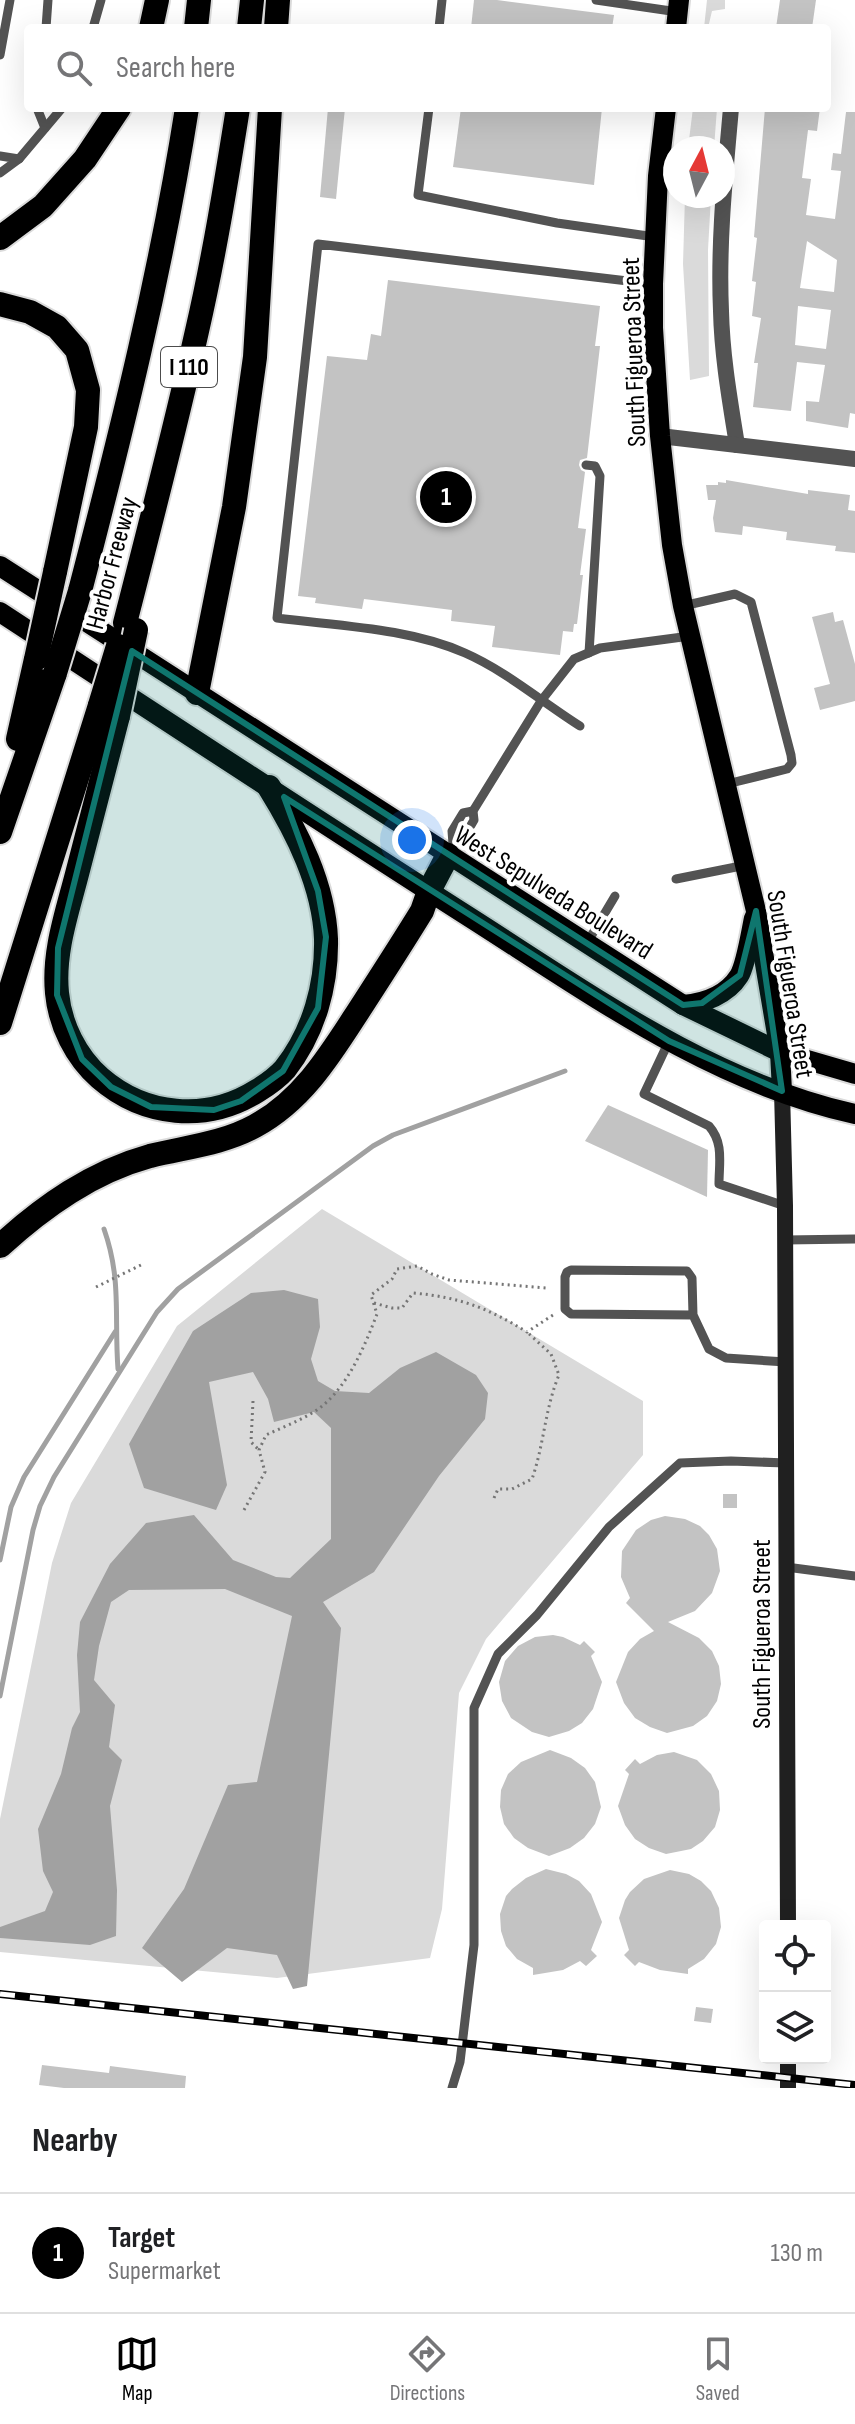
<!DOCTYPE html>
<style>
:root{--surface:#fff;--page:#f2f2f2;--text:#202124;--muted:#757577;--line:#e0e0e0;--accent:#000}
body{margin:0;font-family:"Sofia Sans Condensed",sans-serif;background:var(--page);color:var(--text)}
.controls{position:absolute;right:24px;bottom:24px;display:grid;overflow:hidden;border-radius:8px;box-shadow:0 8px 32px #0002}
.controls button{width:72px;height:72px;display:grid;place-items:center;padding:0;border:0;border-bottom:2px solid var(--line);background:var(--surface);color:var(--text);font:40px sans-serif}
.compass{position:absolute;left:663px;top:136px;width:72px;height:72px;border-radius:50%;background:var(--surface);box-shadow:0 8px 32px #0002;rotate:7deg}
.you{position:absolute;left:412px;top:840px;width:28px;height:28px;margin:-20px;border:6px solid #fff;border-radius:50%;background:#1a73e8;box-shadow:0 0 0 12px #1a73e833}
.badge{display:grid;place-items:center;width:52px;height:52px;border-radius:50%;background:var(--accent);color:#fff;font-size:26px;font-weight:700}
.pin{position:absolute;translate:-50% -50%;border:4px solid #fff;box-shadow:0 2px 8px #0006}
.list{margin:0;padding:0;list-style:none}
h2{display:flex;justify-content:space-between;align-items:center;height:104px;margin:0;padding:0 32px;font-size:34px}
h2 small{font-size:26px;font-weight:400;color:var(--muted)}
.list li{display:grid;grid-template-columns:52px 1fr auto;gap:24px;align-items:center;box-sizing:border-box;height:120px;padding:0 32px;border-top:2px solid var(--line)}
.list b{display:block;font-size:30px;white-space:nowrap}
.list p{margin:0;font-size:26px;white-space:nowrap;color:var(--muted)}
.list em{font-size:26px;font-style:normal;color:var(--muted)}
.icon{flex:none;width:44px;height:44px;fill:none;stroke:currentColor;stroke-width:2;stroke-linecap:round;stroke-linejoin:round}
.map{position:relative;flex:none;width:855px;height:2088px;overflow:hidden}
.search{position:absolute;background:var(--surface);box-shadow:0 8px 32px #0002;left:24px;right:24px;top:24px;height:88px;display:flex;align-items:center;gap:20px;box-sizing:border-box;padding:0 28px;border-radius:8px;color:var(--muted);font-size:30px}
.sheet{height:224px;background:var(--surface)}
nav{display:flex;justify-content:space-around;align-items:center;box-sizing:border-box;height:112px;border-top:2px solid var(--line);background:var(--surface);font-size:22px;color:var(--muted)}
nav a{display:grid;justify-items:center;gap:4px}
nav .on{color:var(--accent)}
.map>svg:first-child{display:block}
</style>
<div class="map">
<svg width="855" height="2088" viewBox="0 0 855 2088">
<rect width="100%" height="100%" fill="#fff"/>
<g fill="#dadada">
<path d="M707,0H725V9L712,11L708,28H704Z"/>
<path d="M693,108H717L714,148H688Z"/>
<path d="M685,196H711L708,250L709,376L690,380L683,264Z"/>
<path d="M322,1209L643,1401V1455L486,1639L459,1693L442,1909L430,1958L277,1978L0,1952V1819L52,1563L71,1503L177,1326Z"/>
</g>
<path fill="#a1a1a1" d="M284,1290L318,1299L320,1327L311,1359L318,1381L335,1391L369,1393L400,1368L436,1352L476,1375L488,1393L485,1419L439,1476L374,1572L323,1602L341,1628L307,1986L293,1989L277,1955L227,1948L182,1982L142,1948L184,1889L228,1785L257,1782L292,1616L225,1589L129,1590L111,1602L99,1646L94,1680L115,1705L109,1747L122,1760L110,1806L117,1890L116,1936L90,1945L0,1938V1927L45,1911L53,1892L43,1871L38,1829L61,1774L72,1728L80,1712L77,1655L80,1622L110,1564L146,1523L194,1515L233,1560L276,1577L290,1578L331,1539V1428L314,1412L274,1422L268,1399L253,1372L209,1382L227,1485L216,1510L144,1488L129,1444L193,1331L251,1293Z"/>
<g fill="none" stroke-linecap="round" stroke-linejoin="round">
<g stroke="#a1a1a1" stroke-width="5">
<path d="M104,1229C122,1280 114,1317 118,1369"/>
<path d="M0,1560L11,1507L24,1477L115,1332"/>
<path d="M0,1696L33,1530L40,1506L54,1477L157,1312L178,1289L373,1146L393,1135L565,1071"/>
</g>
</g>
<g fill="#c3c3c3" fill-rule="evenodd">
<path d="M474,0H497L614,15L612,28H471Z"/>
<path d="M780,0H816L812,28H776Z"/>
<path d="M328,108H345L336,199L320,197Z"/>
<path d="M461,108H602L594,185L453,167Z"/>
<path d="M765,108H820L817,131L808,130L802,178L811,179L806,215L835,219L841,171L831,170L833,153L841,154L846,112H855V414L850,413L848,428L806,421V401L819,402L825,365L797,362L791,411L753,407L758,363H754L761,318L752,316L756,282L752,281L757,238L754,237ZM807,241L837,260L834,292L800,288ZM798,306L831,310L826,349L795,345Z"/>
<path d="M388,280L600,306L595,346H600L587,458L580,460L579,465L581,470L585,472L578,528L586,529L580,575H583L577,624H574L573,632L563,631L560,655L492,647L495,626L451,621L452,610L364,599L362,609L315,603L316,598L298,596L327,356L367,360L371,334L381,336Z"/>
<path d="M726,480L808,494V490L850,495L848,510L855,511V553L835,551L836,546L786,540L787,532L743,526L742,535L715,532L713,518L716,500H708L706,485H718V482L726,483Z"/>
<path d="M833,612L835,622L843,620L855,664V701L820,710L814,688L830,684L812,617Z"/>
<path d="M608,1105L708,1150L707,1197L585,1141Z"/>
<rect x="723" y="1494" width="14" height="14"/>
<path d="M665,1516L685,1519L700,1526L709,1535L717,1549L720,1571L712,1593L695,1611L668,1622L699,1638L712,1651L719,1666L721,1684L717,1701L707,1716L693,1726L667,1733L650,1727L635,1718L624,1703L616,1682L628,1652L640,1639L654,1631L626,1603L630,1598L621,1577L622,1551L636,1530L651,1520Z"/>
<path d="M553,1635L563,1637L580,1645L584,1641L595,1652L591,1656L602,1682L593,1709L582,1723L569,1731L549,1737L532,1732L511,1718L502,1701L499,1682L505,1661L518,1646L535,1637Z"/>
<path d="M550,1750L571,1758L585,1768L595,1782L601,1807L595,1824L584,1838L570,1848L549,1856L528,1848L514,1838L504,1824L500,1807L501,1790L508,1774L521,1762Z"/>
<path d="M674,1752L697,1760L711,1774L719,1791L720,1810L715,1827L703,1841L691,1849L666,1854L649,1848L635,1839L625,1825L618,1806L629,1774L625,1770L635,1759L640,1764L657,1755Z"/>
<path d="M546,1869L566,1874L579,1881L591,1894L602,1922L591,1950L597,1956L586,1966L580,1961L563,1970L533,1975V1968L517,1959L506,1946L501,1931L500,1914L506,1896L512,1889L526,1878Z"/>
<path d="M670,1870L689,1874L701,1881L711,1891L719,1908L721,1927L716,1944L704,1959L688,1969V1974L660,1970L639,1962L635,1966L624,1955L629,1950L619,1918L625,1900L630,1892L644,1879Z"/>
<path d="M696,2007L713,2009L711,2023L694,2021Z"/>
<path d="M42,2065L109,2073L110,2066L186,2076L185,2088H64L39,2085Z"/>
</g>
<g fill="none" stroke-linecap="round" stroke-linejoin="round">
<g stroke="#dbdbdb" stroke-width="24">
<g id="primary">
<path d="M676,28L679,0"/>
<path d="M666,108L658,176L653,284V328L660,436L672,545L683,606L756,911L780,1052L782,1091"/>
<path d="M0,566L683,1005L780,1052L855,1074"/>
<path d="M0,612C154,713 308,814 463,913C586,991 710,1082 855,1114"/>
<path d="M683,1005C704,1003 727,995 739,976C746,965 751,932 754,918"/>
</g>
</g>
<g stroke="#dbdbdb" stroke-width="28">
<g id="highway">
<path d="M151,28L157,0"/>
<path d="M196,28L199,0"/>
<path d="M249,28L252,0"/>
<path d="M276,28L278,0"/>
<path d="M0,238L43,206L85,159L119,108"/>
<path d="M0,304L30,312L57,327L77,350L88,390L86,427L55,572"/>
<path d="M80,591C122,430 161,273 187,108"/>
<path d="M125,623C150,526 175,429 197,331C214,257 226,183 238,108"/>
<path d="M197,693L234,507L255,357L270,108"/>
<path d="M118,716C104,768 91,821 77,874C67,913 53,952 57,993C60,1025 76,1057 100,1078C144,1116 206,1123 257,1091C267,1085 277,1078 285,1069C314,1032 327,985 326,939C324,885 297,832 269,787"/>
<path d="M18,739L36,659"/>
<path d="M0,832L55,673"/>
<path d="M0,1023L100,705"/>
<path d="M0,1246C44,1206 92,1172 150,1156C186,1147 222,1144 255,1126C305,1099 333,1050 363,1004C383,973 403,942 422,911L429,891L448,855"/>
</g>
</g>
<g stroke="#757575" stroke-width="3" stroke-dasharray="2 4" stroke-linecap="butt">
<path d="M96,1287L143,1264"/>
<path d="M374,1303L392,1308H402L413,1293C459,1297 488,1308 527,1332L553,1315"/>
<path d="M253,1401L251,1442L259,1450"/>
<path d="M494,1498L498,1489H512L532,1479C544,1445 545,1408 559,1375L551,1354L527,1332"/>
<path d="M244,1510L265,1472L259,1450L266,1435C281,1428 297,1422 312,1413C345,1394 364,1348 377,1314L371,1295L392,1279L397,1269L417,1266L432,1274L449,1280L547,1288"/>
</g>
<g stroke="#535353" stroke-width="9">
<path d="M596,0L678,12"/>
<path d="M46,28L48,0"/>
<path d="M93,28L101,0"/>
<path d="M439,28L442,0"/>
<path d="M0,55L10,0"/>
<path d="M37,108L45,128"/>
<path d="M429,108L418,195L557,223L655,237"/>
<path d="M0,156L19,159L0,173"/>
<path d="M19,159L62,108"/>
<path d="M586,465L595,466L600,476L589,653"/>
<path d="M683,606L735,594L751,602L791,755L792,763L787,769L727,784"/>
<path d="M580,726C542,702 506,671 465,653C409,628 339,626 277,618L318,244L653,284"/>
<path d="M454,841L463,839L474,820L473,811L541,701L574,659L600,648L690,636"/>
<path d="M453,844L452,831L463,813L473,811"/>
<path d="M676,879L746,865"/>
<path d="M587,943L615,896"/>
<path d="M669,1041L644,1094L709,1126C724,1143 719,1163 719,1184L785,1206"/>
<path d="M785,1240L855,1239"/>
<path d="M693,1315L571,1314L565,1309V1277L567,1272L571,1270L687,1271L692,1278L693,1315L709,1349L726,1358L786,1362"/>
<path d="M786,1567L855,1576"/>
<path d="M452,2088L460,2062L474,1945V1708L498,1654L537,1615L609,1527L680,1463L731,1461L786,1463"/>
</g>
<g stroke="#535353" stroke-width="16">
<path d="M731,108C725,176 718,243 721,311C722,356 730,401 737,445"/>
<path d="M660,436L855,459"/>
</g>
<g stroke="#202020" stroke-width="16">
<path d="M782,1091L785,1206L788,1926"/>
<path d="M788,2058V2088"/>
</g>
<use href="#primary" stroke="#000" stroke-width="20"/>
<use href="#highway" stroke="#000" stroke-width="24"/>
<g stroke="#000" stroke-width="8">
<path id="rail" d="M0,1994L855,2085"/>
</g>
<use href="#rail" stroke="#fff" stroke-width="5" stroke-dasharray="15" stroke-linecap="butt"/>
<g stroke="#dbdbdb" stroke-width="28" stroke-linecap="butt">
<g id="highway-bridge">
<path d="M36,659L55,572"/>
<path d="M55,673L80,591"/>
<path d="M100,705L118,646"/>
<path d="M118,716L136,630"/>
</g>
</g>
<use href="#highway-bridge" stroke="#000" stroke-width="24"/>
</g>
<path fill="#0f766e" fill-opacity="0.2" stroke="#0f766e" stroke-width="6" stroke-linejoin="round" d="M132,651L683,1005L702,1003L740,975L756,911L782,1091L669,1041L284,797L318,891L326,937L318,1008L283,1071L241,1101L214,1110L151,1107L111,1087L82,1059L57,995L58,948Z"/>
<g text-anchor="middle" stroke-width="8" stroke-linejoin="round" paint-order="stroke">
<rect fill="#fff" stroke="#4c4c4c" stroke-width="2" x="161" y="347" width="56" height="40" rx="6"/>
<g font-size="24" font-weight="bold" fill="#000">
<text x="189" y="375">I 110</text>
</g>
<g font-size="26" fill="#000" stroke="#fff">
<text transform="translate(633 352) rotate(-92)" y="9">South Figueroa Street</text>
<text transform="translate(111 563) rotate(-75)" y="9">Harbor Freeway</text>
<text transform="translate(554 892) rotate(32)" y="9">West Sepulveda Boulevard</text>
<text transform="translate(791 984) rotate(81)" y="9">South Figueroa Street</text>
<text transform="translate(761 1634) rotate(-90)" y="9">South Figueroa Street</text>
</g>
</g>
</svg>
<div class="controls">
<button><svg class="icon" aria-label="locate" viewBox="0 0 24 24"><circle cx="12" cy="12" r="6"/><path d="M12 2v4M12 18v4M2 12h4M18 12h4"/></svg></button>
<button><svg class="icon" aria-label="layers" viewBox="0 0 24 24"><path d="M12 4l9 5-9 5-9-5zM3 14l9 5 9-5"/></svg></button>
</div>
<svg class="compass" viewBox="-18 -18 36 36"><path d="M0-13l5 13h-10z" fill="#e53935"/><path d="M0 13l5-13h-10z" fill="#757577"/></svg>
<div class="you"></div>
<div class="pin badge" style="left:446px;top:497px">1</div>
<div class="search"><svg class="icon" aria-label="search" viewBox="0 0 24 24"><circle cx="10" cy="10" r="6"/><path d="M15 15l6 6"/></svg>Search here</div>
</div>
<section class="sheet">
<h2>Nearby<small></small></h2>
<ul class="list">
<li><span class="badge">1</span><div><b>Target</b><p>Supermarket</p></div><em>130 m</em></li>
</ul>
</section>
<nav>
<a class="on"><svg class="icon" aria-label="map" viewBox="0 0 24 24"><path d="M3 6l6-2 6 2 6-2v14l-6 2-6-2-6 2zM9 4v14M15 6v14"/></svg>Map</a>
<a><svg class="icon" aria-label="directions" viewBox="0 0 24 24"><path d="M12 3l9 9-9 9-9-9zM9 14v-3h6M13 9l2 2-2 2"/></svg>Directions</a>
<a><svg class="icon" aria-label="saved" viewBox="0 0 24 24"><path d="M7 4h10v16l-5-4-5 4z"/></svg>Saved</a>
</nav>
